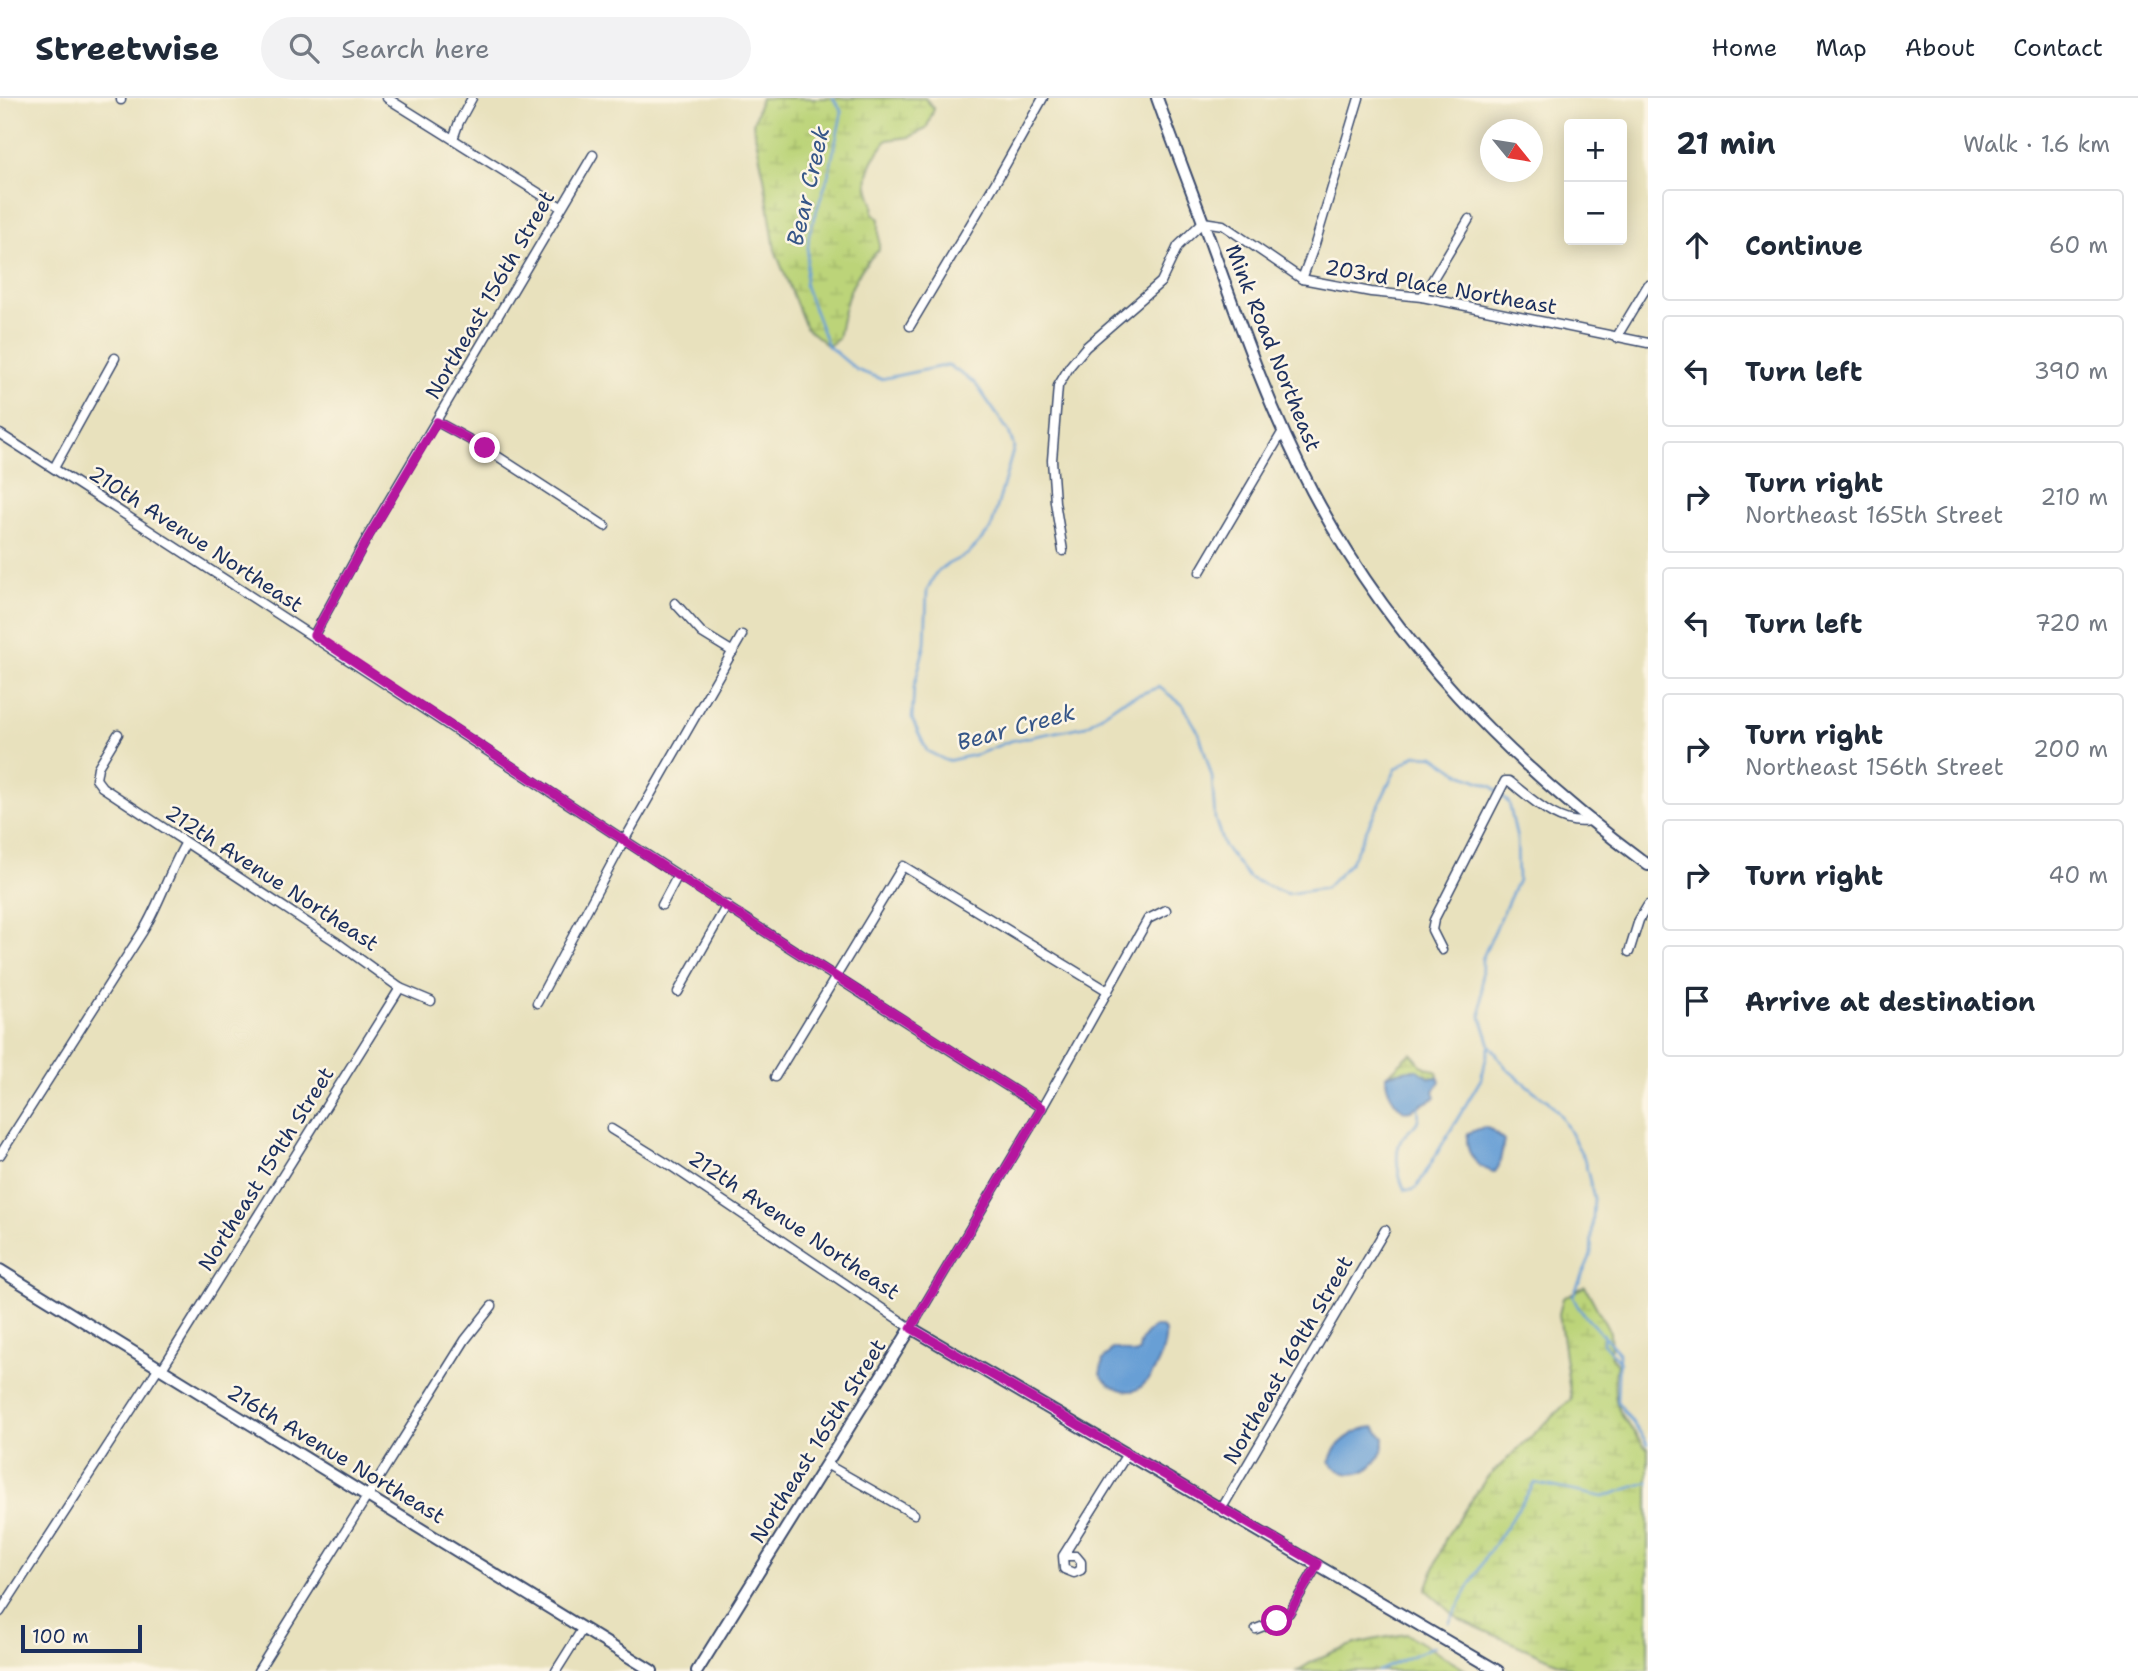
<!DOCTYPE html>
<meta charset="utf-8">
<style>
:root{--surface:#fff;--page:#f2f2f3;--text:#1f2937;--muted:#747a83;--line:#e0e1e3}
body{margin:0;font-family:"Shantell Sans",sans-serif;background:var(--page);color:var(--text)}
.controls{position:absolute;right:21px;top:21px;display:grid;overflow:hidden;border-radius:7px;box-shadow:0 4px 18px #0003}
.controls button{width:63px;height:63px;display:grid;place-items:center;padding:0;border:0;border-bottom:2px solid var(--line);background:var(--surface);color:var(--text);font:35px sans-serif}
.compass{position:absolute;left:1480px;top:21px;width:63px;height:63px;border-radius:50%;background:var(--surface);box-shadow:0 4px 18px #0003;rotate:120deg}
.scale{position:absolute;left:21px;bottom:18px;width:121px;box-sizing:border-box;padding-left:7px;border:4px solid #1b2f5e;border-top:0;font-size:19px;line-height:24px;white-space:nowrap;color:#1b2f5e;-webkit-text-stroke:5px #fcf5e5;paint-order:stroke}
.stop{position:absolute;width:21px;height:21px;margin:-16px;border:5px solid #b5179e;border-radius:50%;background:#fff}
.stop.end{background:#b5179e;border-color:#fff;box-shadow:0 2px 7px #0008}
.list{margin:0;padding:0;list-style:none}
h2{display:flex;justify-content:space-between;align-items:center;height:91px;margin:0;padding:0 28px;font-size:30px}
h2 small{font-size:23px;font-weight:400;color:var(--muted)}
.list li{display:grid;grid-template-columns:46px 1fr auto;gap:21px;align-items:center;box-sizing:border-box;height:112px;margin:0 14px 14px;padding:0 14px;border:2px solid var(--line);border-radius:7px}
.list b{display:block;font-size:26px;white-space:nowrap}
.list p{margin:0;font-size:23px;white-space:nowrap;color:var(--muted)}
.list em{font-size:23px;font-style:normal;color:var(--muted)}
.icon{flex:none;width:38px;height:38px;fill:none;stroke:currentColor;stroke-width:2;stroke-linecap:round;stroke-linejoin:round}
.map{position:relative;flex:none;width:1648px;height:1573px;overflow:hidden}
header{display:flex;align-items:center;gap:42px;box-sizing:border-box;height:98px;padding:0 35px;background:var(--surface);border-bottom:2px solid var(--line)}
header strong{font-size:33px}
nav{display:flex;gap:38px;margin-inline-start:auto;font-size:24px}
.search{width:490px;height:63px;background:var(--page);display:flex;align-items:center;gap:18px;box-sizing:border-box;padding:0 24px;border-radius:38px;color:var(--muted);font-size:26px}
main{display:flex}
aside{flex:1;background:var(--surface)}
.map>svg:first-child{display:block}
</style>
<header>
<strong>Streetwise</strong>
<div class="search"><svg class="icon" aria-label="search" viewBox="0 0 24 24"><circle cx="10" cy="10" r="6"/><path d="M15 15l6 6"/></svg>Search here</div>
<nav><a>Home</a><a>Map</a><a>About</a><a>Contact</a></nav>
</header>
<main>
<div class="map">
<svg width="1648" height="1573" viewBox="0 0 1648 1573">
<defs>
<pattern id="wetland-marsh" width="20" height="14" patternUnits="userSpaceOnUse" patternTransform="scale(1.75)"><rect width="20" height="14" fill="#bcd479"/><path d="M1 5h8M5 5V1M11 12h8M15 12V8" fill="none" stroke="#a1b66b"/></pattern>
</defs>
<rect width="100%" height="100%" fill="#fcf5e5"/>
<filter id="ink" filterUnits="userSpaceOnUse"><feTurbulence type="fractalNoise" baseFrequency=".0143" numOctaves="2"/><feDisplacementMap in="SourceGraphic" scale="14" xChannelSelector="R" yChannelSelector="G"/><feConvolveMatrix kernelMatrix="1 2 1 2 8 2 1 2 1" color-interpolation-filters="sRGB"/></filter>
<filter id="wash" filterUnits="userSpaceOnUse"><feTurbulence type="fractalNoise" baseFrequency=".00686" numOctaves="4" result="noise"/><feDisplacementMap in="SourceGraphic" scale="28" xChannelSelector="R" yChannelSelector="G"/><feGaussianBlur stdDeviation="1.57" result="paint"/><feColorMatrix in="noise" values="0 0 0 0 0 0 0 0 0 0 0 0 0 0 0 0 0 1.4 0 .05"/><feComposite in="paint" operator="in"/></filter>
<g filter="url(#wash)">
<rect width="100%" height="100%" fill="#e8e1bd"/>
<g fill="url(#wetland-marsh)" stroke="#6c826c" stroke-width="2">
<path d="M761,0H925L934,11L926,31L910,39L887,42C876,57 863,73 869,93C872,104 874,102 873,115L879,121V152C851,176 844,206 838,241L828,248L806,230L775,152L764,79L753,26Z"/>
<path d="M1411,955L1421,967L1437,974L1438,979L1430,980C1416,971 1406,972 1389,976Z"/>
<path d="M1585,1188L1610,1235L1611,1259L1617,1266C1609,1310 1620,1314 1644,1348L1648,1350V1573H1577L1460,1522L1426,1492L1446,1439L1486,1381L1571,1301L1559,1216L1563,1200Z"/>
<path d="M1407,1536L1467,1573H1297C1334,1549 1364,1542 1407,1536Z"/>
</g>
<g fill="#689fd5" stroke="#42679a" stroke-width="2">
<path d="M1409,972H1418L1430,980L1438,979L1440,983L1434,993L1436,999L1411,1012L1404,1013C1394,1005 1386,992 1386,979L1389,976Z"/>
<path d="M1484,1029L1492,1032L1504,1043L1499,1068L1495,1074C1477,1072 1463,1052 1468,1035Z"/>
<path d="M1154,1229H1161L1165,1233C1167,1250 1155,1277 1142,1288C1129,1300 1108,1288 1100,1276L1103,1262L1113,1250L1135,1256L1139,1254C1139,1242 1145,1236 1154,1229Z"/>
<path d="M1374,1329L1384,1340C1385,1369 1350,1390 1330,1364C1332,1346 1357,1330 1374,1329Z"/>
</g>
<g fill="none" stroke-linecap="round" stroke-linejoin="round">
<g stroke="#689fd5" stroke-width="2.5">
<path d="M833,0L842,14L829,75L809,136L805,188L828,248L857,272L881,281L948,267L975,285L1009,334L1014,349L991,431L968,456L948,466L935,476L927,493L925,546L914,589L912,621L927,653L947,663L978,656L1010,643L1086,628L1122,603L1159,589L1183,607L1199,635L1212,679L1215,721L1224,748L1249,780L1287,796L1326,790L1351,764L1396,671L1415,657L1434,658L1459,675L1493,689L1509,705L1517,741L1518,782L1482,861L1481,919L1490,947L1507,971L1534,993L1548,1003L1561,1018L1584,1060L1594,1100L1591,1157L1573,1198C1577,1215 1607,1239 1619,1255L1617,1303L1648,1346"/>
<path d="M1418,1009C1422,1029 1410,1028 1401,1042C1394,1055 1398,1080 1405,1092H1412L1417,1089L1481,981L1489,949"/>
<path d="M1604,1236L1603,1245L1620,1264"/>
<path d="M1449,1525L1485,1460L1535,1385L1603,1399L1648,1384"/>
<path d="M1378,1573L1434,1548"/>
</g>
</g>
</g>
<g filter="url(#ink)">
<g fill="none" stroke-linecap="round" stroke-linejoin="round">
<g stroke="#3a4a6c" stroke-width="11">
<g id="street">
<path d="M387,0L561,109"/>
<path d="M121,2V0"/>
<path d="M453,41L459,24L472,0"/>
<path d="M1302,181L1315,146L1359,0"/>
<path d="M1422,199L1469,121"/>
<path d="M910,228L997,82L1043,0"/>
<path d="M1616,240L1648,187"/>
<path d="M437,324L485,350L605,428"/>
<path d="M0,336C348,559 691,790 1042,1010"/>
<path d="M54,370L115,260"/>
<path d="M1063,453L1055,404L1052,362L1058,288L1070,268L1086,249L1161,184L1178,148L1203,124L1223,127L1302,181L1371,194L1422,199L1648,245"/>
<path d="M1200,474L1283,333"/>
<path d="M675,505L702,535L733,554"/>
<path d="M314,537L368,438L593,57"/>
<path d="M118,636L98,669L96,681L102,689L335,843L400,890L431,903"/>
<path d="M662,807L678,777"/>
<path d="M1442,852L1432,832L1434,822L1505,683H1509C1531,700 1559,729 1589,723"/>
<path d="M1629,854L1639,822L1648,807"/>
<path d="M678,894L727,807"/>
<path d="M537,905L625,741L742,537"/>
<path d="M775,979L903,768L1108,893"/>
<path d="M611,1031L671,1068L911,1230L1042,1010L1148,821L1166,812"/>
<path d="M0,1057L143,833C160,805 169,774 185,746"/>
<path d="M162,1271L400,890"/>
<path d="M826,1366L914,1416"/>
<path d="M1222,1410L1385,1132"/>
<path d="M1063,1458H1076L1081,1464V1472L1074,1475L1064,1471L1063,1458L1127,1356"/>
<path d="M0,1514L159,1269"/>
<path d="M1256,1531L1277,1523L1289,1515L1318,1466"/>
<path d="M258,1573L465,1242L492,1208"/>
<path d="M556,1573L583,1530"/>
</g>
</g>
<g stroke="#3a4a6c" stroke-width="14">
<g id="secondary">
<path d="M1157,0C1172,42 1188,83 1203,124C1236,215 1267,307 1312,393C1394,547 1509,664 1648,767"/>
<path d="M0,1172L652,1573"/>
<path d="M697,1573L911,1230L1498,1573"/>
</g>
</g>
<use href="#street" stroke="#fff" stroke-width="8"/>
<use href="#secondary" stroke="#fff" stroke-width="10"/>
</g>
</g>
<g fill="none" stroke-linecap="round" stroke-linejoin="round" filter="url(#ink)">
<path stroke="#b5179e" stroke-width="9" d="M485,350L437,324L369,438L314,537L678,778L1042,1010L911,1230L1318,1466L1289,1515L1277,1523"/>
</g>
<g text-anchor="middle" stroke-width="5" stroke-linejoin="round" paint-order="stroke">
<g font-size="21" fill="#1b2f5e" stroke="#fcf5e5">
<text transform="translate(1441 189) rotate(10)" y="7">203rd Place Northeast</text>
<text transform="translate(490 197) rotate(-60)" y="7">Northeast 156th Street</text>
<text transform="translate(1273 250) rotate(68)" y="7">Mink Road Northeast</text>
<text transform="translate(196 441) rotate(33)" y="7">210th Avenue Northeast</text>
<text transform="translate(272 780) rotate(33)" y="7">212th Avenue Northeast</text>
<text transform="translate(266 1071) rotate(-58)" y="7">Northeast 159th Street</text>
<text transform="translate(794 1127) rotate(34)" y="7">212th Avenue Northeast</text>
<text transform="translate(1288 1262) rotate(-60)" y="7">Northeast 169th Street</text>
<text transform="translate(818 1343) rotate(-58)" y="7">Northeast 165th Street</text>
<text transform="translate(336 1356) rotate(31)" y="7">216th Avenue Northeast</text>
</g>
<g font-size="23" font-style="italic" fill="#365688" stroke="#fcf5e5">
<text transform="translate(808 88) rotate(-77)" y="8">Bear Creek</text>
<text transform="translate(1016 629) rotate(-15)" y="8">Bear Creek</text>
</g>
</g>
</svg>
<div class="controls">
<button>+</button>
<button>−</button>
</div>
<svg class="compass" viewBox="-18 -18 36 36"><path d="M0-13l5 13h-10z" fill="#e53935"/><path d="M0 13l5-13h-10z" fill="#747a83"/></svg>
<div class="scale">100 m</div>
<div class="stop" style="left:1277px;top:1523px"></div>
<div class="stop end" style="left:485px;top:350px"></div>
</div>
<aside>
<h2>21 min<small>Walk · 1.6 km</small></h2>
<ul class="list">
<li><svg class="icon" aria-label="ahead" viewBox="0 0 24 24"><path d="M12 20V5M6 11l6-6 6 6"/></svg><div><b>Continue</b></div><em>60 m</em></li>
<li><svg class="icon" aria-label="left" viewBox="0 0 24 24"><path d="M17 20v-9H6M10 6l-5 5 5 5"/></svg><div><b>Turn left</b></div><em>390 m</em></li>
<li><svg class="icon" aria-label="right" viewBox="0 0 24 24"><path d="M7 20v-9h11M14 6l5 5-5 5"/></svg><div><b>Turn right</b><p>Northeast 165th Street</p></div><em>210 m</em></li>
<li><svg class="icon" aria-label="left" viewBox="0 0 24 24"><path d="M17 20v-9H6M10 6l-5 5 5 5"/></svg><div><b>Turn left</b></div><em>720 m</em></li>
<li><svg class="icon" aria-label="right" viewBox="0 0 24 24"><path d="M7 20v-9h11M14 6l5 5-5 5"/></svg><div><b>Turn right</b><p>Northeast 156th Street</p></div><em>200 m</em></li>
<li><svg class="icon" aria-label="right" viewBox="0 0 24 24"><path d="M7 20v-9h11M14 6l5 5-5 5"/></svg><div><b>Turn right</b></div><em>40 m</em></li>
<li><svg class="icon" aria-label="arrive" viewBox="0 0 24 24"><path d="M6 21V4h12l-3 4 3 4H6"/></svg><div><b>Arrive at destination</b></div></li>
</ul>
</aside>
</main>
